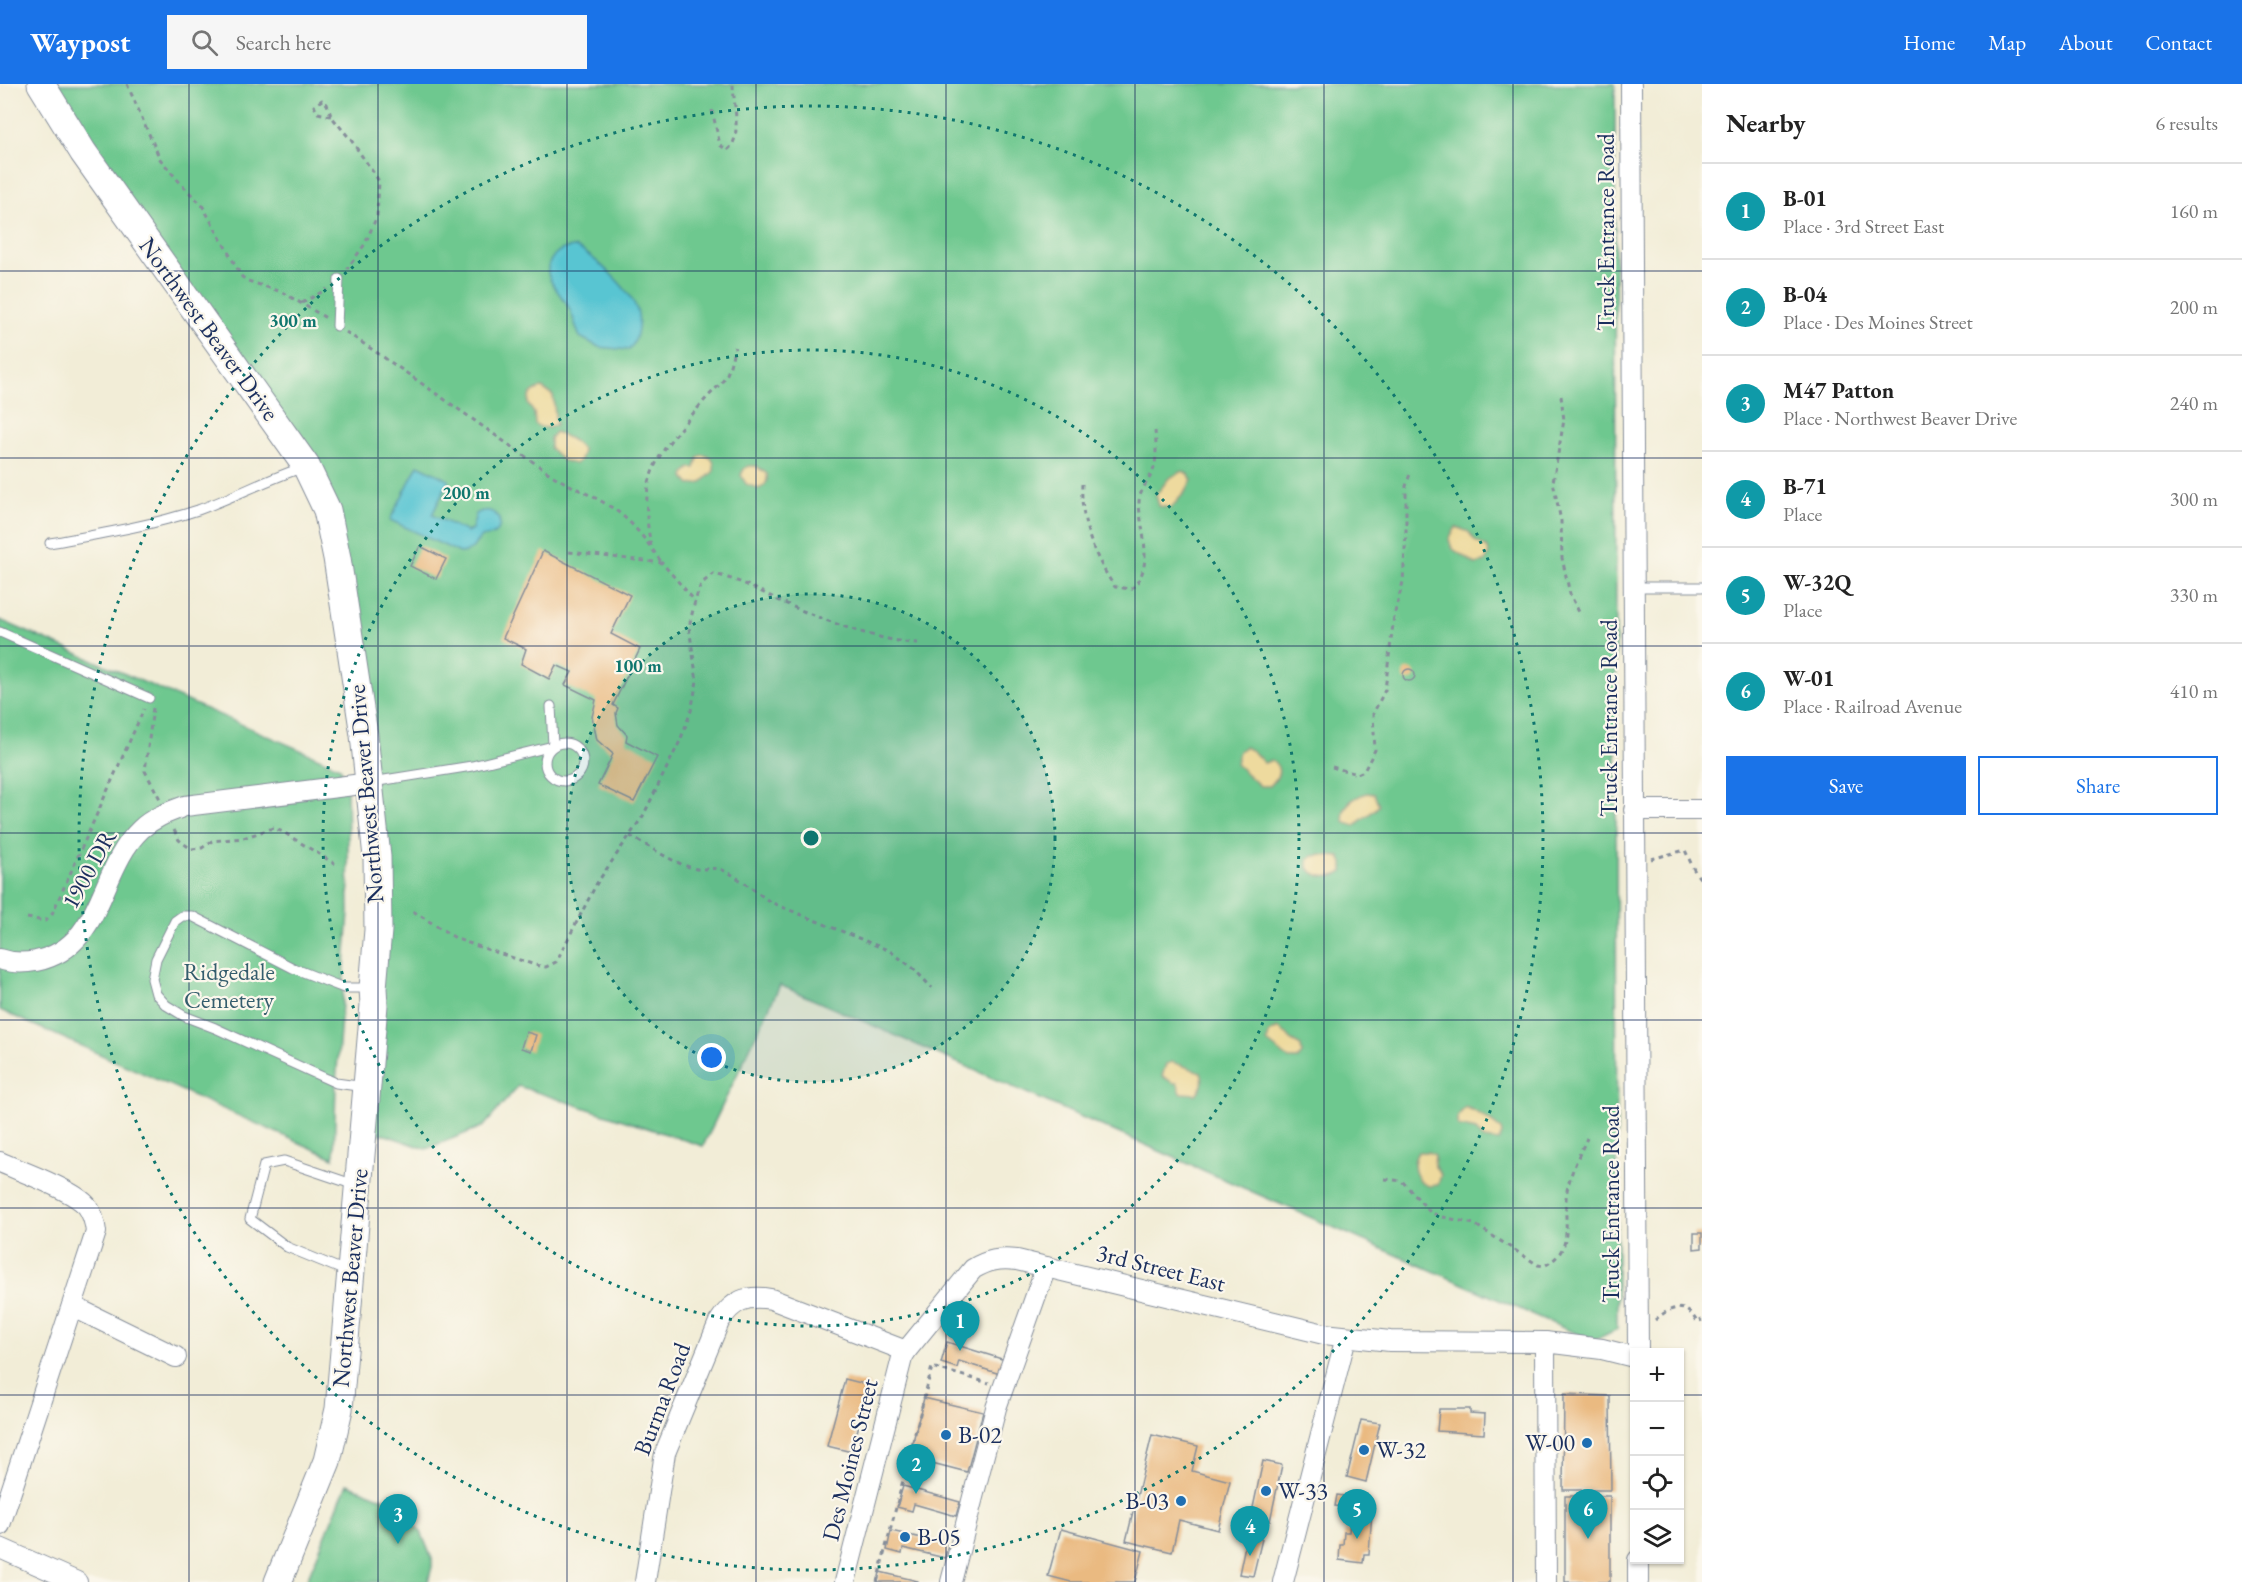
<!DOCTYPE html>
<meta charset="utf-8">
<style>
:root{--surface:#fff;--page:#f6f6f6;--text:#222;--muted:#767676;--line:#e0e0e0;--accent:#1a73e8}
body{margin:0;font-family:"EB Garamond",serif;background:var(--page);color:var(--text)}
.controls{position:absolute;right:18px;bottom:18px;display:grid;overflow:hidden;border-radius:0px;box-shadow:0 2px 4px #0004}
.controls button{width:54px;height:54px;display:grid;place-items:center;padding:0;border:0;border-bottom:2px solid var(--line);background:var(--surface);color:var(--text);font:30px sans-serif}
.you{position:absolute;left:712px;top:974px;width:21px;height:21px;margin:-15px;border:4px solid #fff;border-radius:50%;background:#1a73e8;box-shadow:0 0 0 9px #1a73e833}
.badge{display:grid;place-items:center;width:39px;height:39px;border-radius:50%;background:var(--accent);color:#fff;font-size:20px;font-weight:700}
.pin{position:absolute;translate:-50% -50px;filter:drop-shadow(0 2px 3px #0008)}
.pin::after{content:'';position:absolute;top:32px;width:21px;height:18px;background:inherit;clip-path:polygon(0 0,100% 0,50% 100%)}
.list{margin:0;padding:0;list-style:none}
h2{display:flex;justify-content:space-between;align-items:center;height:78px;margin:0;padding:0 24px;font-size:26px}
h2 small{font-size:20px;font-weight:400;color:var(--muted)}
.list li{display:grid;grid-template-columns:39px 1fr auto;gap:18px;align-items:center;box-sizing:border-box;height:96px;padding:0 24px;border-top:2px solid var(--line)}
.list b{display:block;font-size:22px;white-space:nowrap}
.list p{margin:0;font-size:20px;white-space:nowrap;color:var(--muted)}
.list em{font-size:20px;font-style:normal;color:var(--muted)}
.actions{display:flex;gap:12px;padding:18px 24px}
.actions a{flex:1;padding:14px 0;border:2px solid var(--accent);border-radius:0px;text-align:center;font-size:21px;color:var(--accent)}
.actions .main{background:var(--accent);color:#fff}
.icon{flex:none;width:33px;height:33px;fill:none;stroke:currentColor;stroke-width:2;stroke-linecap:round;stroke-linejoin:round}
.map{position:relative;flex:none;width:1702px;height:1498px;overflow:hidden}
header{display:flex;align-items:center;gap:36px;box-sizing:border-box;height:84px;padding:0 30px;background:var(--accent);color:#fff}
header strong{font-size:28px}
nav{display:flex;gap:33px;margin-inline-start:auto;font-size:21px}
.search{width:420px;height:54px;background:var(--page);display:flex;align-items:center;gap:15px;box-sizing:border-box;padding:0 21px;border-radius:0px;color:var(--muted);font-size:22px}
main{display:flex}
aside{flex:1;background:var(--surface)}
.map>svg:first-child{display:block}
</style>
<header>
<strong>Waypost</strong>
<div class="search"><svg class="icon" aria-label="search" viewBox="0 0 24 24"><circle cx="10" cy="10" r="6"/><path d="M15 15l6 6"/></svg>Search here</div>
<nav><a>Home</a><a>Map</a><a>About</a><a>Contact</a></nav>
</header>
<main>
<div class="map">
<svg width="1702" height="1498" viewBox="0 0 1702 1498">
<rect width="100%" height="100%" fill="#fbf7ec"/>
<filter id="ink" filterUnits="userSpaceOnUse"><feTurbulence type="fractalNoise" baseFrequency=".0167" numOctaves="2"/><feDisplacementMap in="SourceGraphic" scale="12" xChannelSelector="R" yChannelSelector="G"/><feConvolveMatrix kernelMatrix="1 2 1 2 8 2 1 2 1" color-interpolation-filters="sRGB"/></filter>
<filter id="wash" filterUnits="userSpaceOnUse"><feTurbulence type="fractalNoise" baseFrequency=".008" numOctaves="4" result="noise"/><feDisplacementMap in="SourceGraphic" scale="24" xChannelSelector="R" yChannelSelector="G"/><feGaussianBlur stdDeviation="1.35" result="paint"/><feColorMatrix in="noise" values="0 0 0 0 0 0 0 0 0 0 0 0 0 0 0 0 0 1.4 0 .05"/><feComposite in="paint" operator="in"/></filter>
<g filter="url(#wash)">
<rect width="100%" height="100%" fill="#f2edd7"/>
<g fill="#6ec88f" stroke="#447c76" stroke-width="1.5">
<path d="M51,0H1615L1617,1245L1593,1257L780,901L703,1062L518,1002L484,1042L426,1065L389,1052L369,1047L385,847L339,445Z"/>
<path d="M0,536L340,683L347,698L349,828L336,999L334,1074L0,926Z"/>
<path d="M347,1400L392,1418L421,1448L432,1475V1483L428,1498H306Z"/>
</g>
<g fill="#eeda9e" stroke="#84847e" stroke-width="1.5">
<path d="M542,304L553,311L556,341C548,345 542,345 535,340L534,329L528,320C528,310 533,306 542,304Z"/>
<path d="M555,348C565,352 577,357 583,367L580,376L575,380L562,376L550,364V354Z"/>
<path d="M702,371C712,372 715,377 714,387L701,399L690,401L684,394L685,389L690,384H695L698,374Z"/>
<path d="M748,382H756L767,390C768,398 766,401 759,405L746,400L741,391L744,385Z"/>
<path d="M1183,387L1189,391L1192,396L1185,408L1171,424L1159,422L1156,411L1169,394Z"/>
<path d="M1456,443L1469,448L1475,457L1488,464L1489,470L1485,478L1475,480L1453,465L1449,456Z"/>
<path d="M1245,663L1253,667L1264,679L1272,676C1283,685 1279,693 1270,702H1260L1236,680L1239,667Z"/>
<path d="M1367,709L1374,710L1379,721C1373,730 1362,733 1355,742L1345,739C1338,723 1354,713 1367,709Z"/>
<path d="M1320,771L1340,773L1343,779V788C1332,795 1316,794 1308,784V776L1313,772Z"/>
<path d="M1278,944L1288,951L1290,956L1301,962L1302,970L1298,975H1289L1267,958L1269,949Z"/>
<path d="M1172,978L1201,988C1204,998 1203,1003 1196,1010L1181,1009L1177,999H1173L1162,992L1166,980Z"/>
<path d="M1465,1023C1479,1028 1490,1036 1501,1045L1502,1050L1499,1057L1484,1055L1476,1046L1458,1042V1032Z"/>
<path d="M1418,1068H1429L1435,1071L1434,1081L1441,1091L1438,1101L1428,1102C1415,1096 1410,1081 1418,1068Z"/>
</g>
<g fill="#59c5d2" stroke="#3a7a98" stroke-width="1.5">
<path d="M575,163C593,171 627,203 635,221C642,235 638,256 629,266L599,263L580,253C576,244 574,235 570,226C564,211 539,194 551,176C557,166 564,164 575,163Z"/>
<path d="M418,381L449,396L432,431L467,448L472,445L476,430C492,419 508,438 495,449C491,453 486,451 482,453C472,458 478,467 460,469L390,436Z"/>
</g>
<g id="blocks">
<g fill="#eaba81">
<path d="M420,462L446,475L436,495L410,482Z"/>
<path d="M543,467L630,511L611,550L640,565L613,621L618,624L616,629L618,641L627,651L626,657L657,673L634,718L598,701L613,670L597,656L592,633L596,616L565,601L572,588L556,581L549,595L521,580L526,565L503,554Z"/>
<circle cx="1409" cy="591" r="6"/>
<path d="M526,948L536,951L531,967L521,964Z"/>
<path d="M1694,1149H1702V1164L1694,1165Z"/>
<path d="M947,1258L1005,1276L1000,1290L959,1277L957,1284L941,1279Z"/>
<path d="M845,1295L869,1301L852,1368L827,1362Z"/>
<path d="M1564,1310L1610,1312L1611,1406H1563Z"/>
<path d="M924,1314L983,1328L967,1388L909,1373Z"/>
<path d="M1439,1325H1470V1329L1485,1330L1484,1350L1437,1347Z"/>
<path d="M1361,1336L1380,1339L1366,1398L1347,1393Z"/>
<path d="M1152,1351L1198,1362L1192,1387L1230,1397L1218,1446L1179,1436L1172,1468L1126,1457Z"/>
<path d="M1263,1377L1282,1381L1270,1437L1251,1433Z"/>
<path d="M903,1402L960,1418L956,1432L914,1420L912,1427L897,1423Z"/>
<path d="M1337,1411L1351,1413L1349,1423L1335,1422Z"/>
<rect x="1565" y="1412" width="45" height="86"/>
<path d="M1351,1428H1372L1369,1470H1364L1363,1479L1339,1476L1340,1461H1343L1344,1448H1349Z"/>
<path d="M1061,1445L1143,1467L1135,1498H1071L1048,1492Z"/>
<path d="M891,1447L948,1460L945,1474L903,1464L902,1470L887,1466Z"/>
<path d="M1247,1452L1262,1455L1253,1492L1239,1490Z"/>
<path d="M880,1488L918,1497V1498H878Z"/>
</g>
</g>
</g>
<g filter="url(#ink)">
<use href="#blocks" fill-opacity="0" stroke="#868e9a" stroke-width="1.5"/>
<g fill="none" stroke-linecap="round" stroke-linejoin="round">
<g stroke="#868e9a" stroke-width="11">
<g id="service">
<path d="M337,242L339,195"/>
<path d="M50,459C100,450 150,442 198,426C234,413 268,395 304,383"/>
<path d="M1634,503H1702"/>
<path d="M0,548L149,614"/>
<circle cx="564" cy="678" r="19"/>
<path d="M372,698L472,682L553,662L551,622"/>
<path d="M365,1003L336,999L215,944L184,932L166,921L156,910L152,895L156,875L175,837L182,832H192L293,884L331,899L344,904H370"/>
<path d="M348,1188L287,1163L250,1135L264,1081L284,1077L355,1101"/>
</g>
</g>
<g stroke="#868e9a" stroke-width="22">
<g id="minor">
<path d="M1631,0L1638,1268"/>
<path d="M1634,726H1702"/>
<path d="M0,875C11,879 25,879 36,877C104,863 98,785 141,745C154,733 169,728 185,722L370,699"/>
<path d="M0,1078C20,1087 74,1106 87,1122C93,1130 95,1139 96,1148L0,1441"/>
<path d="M72,1222L176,1273"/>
<path d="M1545,1258L1546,1498"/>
<path d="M0,1464L77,1498"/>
<path d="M1638,1476V1498"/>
<path d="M645,1498L665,1369L719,1238C733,1216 746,1211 771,1215L906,1267L973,1185C988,1176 999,1174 1017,1176L1324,1250L1390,1257L1545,1258L1602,1265L1634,1273"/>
<path d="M845,1498L902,1274L906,1267"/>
<path d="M951,1498L996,1324L1046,1183"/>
<path d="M1283,1498L1346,1253"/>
</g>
</g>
<g stroke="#868e9a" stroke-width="29">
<path id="secondary" d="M41,0L83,68L306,382L327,426L337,474L364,651L377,773L378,846L373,904L374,921L339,1325L327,1377L278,1498"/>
</g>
<g stroke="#868e9a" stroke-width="3" stroke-dasharray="4.5 4.5" stroke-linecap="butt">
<path d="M127,0L160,75L182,101L202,121L242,193L248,197L282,208L326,234"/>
<path d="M712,26L720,61L727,66C743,57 733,17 733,0"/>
<path d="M331,32L318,29L314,22L322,16L327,20L331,32L351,56L379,97L377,132L365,160L347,185"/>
<path d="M302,219L327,205"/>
<path d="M346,248C414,293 479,340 546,387C567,402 592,410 614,425C634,439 648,459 662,479"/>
<path d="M1561,312L1564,336L1553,398L1561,437L1562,474L1570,510L1579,528"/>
<path d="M1082,400C1080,437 1094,473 1115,503L1131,505C1156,484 1140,445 1139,419C1139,405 1150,397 1154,384C1157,374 1156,357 1155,347"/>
<path d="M651,462C637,388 657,372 703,318C710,310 719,302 725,294C730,286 732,272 735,263"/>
<path d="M569,468L662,479L695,517"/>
<path d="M153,624L145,687L160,715"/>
<path d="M1332,683L1357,690L1364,687L1375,666L1373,630L1385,606L1394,532L1403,498L1406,450V402L1411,387"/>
<path d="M174,746L179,756L191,765L202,764L212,757L243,754L273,744L283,748L335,780"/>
<path d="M630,752C650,763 670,777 692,784C701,787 710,783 719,785C731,787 759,810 770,818L890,867L913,884L932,904"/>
<path d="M1651,775L1685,766L1695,788L1702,797"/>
<path d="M413,827L457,855L483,864L535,881L546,883L556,878L597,799L643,732L680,657L691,627L697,597L689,543L695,517L701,500L713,490C738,495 760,507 782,518C818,534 881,559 920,559"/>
<path d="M27,834L45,837L52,830L144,625"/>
<path d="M1385,1095L1402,1097L1430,1128L1439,1132L1474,1140L1538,1181L1544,1182C1579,1164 1560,1134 1568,1102C1572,1085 1580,1069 1587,1054"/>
<path d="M1655,1236C1670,1223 1685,1217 1697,1238L1702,1236"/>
<path d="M877,1498L932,1283L989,1299"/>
</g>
<use href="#service" stroke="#fff" stroke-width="9"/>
<use href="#minor" stroke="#fff" stroke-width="20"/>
<use href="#secondary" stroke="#fff" stroke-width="27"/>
</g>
</g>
<path fill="none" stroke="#1b2f5e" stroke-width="1.5" stroke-opacity="0.55" d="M189,0V1498M378,0V1498M567,0V1498M756,0V1498M946,0V1498M1135,0V1498M1324,0V1498M1513,0V1498M0,187H1702M0,374H1702M0,562H1702M0,749H1702M0,936H1702M0,1124H1702M0,1311H1634M1680,1311H1702"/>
<circle cx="811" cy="754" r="244" fill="#0f766e" fill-opacity=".12"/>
<g fill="none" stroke="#0f766e" stroke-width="3" stroke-dasharray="3 6">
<circle cx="811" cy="754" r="244"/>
<circle cx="811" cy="754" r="488"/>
<circle cx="811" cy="754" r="732"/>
</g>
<g fill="#1f6fb2" stroke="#fbf7ec" stroke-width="2">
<circle cx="946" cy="1351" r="6"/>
<circle cx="1587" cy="1359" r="6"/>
<circle cx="1364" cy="1366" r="6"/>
<circle cx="1266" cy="1407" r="6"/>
<circle cx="1181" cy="1417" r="6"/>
<circle cx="905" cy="1453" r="6"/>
</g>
<g text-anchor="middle" stroke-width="4.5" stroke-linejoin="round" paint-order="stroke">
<g font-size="24" fill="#1b2f5e" stroke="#fbf7ec">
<text transform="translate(1606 148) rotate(-90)" y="8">Truck Entrance Road</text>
<text transform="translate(209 245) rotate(54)" y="8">Northwest Beaver Drive</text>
<text transform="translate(1609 634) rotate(-90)" y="8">Truck Entrance Road</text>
<text transform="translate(366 710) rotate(-95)" y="8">Northwest Beaver Drive</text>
<text transform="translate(89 785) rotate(-61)" y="8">1900 DR</text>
<text transform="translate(1611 1120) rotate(-90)" y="8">Truck Entrance Road</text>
<text transform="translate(1161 1184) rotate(14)" y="8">3rd Street East</text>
<text transform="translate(350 1194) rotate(-85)" y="8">Northwest Beaver Drive</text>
<text transform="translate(662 1315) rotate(-69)" y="8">Burma Road</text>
<text transform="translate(850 1376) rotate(-76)" y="8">Des Moines Street</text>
</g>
<g font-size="24" fill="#345d6d" stroke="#fbf7ec">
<text x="229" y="896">Ridgedale<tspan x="229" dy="28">Cemetery</tspan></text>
</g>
<g font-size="24" fill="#1b2f5e" stroke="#fbf7ec" text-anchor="start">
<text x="958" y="1359">B-02</text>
<text x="1575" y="1367" text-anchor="end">W-00</text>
<text x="1376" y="1374">W-32</text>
<text x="1278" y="1415">W-33</text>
<text x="1169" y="1425" text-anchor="end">B-03</text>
<text x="917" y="1461">B-05</text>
</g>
</g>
<circle cx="811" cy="754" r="9" fill="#0f766e" stroke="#fbf7ec" stroke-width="3"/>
<g font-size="18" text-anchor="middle" font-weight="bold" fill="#0f766e" stroke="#fbf7ec" stroke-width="4.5" stroke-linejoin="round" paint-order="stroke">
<text x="293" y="243">300 m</text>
<text x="466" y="415">200 m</text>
<text x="638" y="588">100 m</text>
</g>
</svg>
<div class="controls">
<button>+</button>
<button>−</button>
<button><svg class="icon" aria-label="locate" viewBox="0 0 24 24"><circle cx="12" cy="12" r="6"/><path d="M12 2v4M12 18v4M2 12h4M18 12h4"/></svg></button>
<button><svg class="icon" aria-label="layers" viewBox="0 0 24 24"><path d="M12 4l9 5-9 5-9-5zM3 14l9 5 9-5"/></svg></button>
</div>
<div class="you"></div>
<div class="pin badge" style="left:960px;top:1267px;background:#0f9aa8">1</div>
<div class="pin badge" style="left:916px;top:1410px;background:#0f9aa8">2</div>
<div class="pin badge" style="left:398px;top:1460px;background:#0f9aa8">3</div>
<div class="pin badge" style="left:1250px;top:1472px;background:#0f9aa8">4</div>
<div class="pin badge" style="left:1357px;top:1455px;background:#0f9aa8">5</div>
<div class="pin badge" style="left:1588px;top:1455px;background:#0f9aa8">6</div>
</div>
<aside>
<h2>Nearby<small>6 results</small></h2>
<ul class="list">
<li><span class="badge" style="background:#0f9aa8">1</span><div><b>B-01</b><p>Place · 3rd Street East</p></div><em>160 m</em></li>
<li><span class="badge" style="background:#0f9aa8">2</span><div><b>B-04</b><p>Place · Des Moines Street</p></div><em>200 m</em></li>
<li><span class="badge" style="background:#0f9aa8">3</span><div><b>M47 Patton</b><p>Place · Northwest Beaver Drive</p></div><em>240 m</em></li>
<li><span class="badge" style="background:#0f9aa8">4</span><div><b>B-71</b><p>Place</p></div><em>300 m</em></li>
<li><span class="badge" style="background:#0f9aa8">5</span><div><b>W-32Q</b><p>Place</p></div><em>330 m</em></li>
<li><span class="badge" style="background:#0f9aa8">6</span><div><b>W-01</b><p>Place · Railroad Avenue</p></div><em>410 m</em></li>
</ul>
<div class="actions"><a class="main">Save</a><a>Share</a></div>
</aside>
</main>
